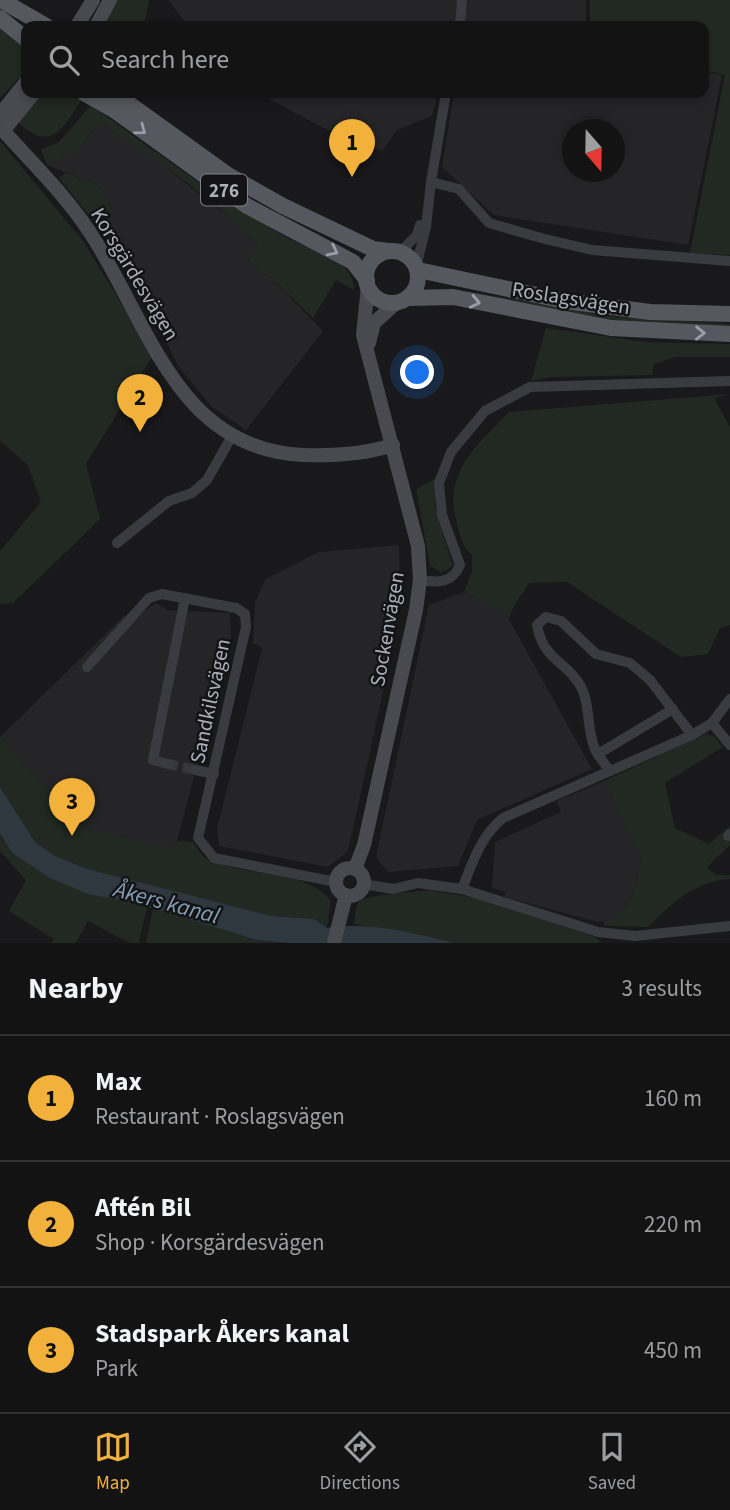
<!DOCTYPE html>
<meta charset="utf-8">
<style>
:root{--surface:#131314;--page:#1c1c1d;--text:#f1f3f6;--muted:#9d9ea0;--line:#323234;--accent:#f1b13b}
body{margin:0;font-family:"Source Sans 3",sans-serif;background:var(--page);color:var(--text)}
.compass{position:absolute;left:562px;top:119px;width:63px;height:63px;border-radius:50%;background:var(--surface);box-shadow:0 4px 10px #0003;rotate:160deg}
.you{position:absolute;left:418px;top:373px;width:24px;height:24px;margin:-18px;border:5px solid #fff;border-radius:50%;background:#1a73e8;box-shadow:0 0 0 10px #1a73e833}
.badge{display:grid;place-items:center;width:46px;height:46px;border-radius:50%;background:var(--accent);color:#111;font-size:23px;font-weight:700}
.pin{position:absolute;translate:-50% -58px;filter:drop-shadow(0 2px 4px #0008)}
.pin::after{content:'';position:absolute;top:37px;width:24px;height:21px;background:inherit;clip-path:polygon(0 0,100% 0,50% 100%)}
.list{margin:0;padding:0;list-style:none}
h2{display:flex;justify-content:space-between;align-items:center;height:91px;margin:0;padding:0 28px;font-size:30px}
h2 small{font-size:23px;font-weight:400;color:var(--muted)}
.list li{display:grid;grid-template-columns:46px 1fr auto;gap:21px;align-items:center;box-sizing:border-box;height:126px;padding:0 28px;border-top:2px solid var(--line)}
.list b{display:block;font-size:26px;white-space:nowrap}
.list p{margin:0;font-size:23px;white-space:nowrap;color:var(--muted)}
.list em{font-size:23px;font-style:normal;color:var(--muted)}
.icon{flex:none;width:38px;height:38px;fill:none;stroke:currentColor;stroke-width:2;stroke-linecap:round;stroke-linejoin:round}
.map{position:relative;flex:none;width:730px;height:943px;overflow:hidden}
.search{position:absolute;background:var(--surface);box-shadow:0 4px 10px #0003;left:21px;right:21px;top:21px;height:77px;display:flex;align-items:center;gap:18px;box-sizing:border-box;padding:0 24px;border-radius:14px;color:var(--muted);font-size:26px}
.sheet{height:469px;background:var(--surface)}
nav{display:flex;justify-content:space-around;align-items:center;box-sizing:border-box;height:98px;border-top:2px solid var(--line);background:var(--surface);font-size:19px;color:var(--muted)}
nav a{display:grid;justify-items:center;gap:4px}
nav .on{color:var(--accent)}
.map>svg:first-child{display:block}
</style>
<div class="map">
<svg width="730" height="943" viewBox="0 0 730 943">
<rect width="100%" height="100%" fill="#19191b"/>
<g fill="#252528" fill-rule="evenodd">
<path d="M168,0H457L459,7L455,26H188Z"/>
<path d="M468,0H586V26H464Z"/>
<path d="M704,72L722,75L688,245L494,215L442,167L454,93H704ZM572,130H614V172H572Z"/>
<path d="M258,93H438L432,116L397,130L382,151L350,142Z"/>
<path d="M100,122L151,156L238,224L257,245L248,261L271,278L323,331L246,430L211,406L178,366L129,265L97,225L112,207L98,185L47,165L73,154Z"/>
<path d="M399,545L400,602L394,642L348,851L328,867L219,846L217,829L262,648L253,643L255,602L266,579L319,552Z"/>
<path d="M464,592L505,612L592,769L477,820L458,866L388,872L376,857L429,605Z"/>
<path d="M156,603L167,610L230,613L231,637L175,848L91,831L83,827L0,737L125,615L131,621Z"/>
<path d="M604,781L642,859L632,896L618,918L598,922L504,897L506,892L492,888L495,842L561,812L557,801Z"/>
</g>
<g fill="#212922">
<path d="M115,0H149L144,26H102Z"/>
<path d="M590,0H730V255L690,253L725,75L704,70V26H590Z"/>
<path d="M0,26C20,41 27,47 25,72L0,98Z"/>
<path d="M43,93H65L82,99C64,128 50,154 18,122L26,107Z"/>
<path d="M91,105C155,151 217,198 286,237C308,250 355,258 354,290L336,280L313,318L271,278L248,261L257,245C212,196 154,159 100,122L73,154L47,165L41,149L59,142Z"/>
<path d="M0,141L83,241L153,355L86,464L100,519L13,603L0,604V551L41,502L28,465L0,441Z"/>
<path d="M66,173L98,185L112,207L97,225L59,178Z"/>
<path d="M476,293L615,317L730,324V329C645,323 557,321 476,293Z"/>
<path d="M546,328L646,342L730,344V357H675L654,364L652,375L551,377L531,381Z"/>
<path d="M730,394L714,398L730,427V625L720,628L708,654L681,657L567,582L529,583C521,597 513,604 509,619L504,612L464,592L472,571V555C463,548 461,539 458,527C441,474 475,447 509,412Z"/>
<path d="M435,479V508L453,566L441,573L430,565L416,489Z"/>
<path d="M705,734L714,736L723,747L665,783L675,828L709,844L730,826V845L707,867L716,875H730V879C696,881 671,903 648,927L605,926L603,921L618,918L632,896L642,859L604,781Z"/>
<path d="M0,737L83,826L91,831L175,848L177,841L193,842C197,847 201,856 207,859C238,876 310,870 331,901L327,928L314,919L272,916L88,869L55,856L35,842L0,787Z"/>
<path d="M0,835L12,853L147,907L139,943H130L88,921L76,943H51L54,939L9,911L26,880L0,851Z"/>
<path d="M429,890L476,898L595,937L602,943H455L354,924C355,918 355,907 359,902C362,895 417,892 429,890Z"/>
<path d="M153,908L257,940L287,943H146Z"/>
</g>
<path fill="#2f383f" d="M0,787L35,842L55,856L88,869L272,916L314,919L327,928C371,921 411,933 455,943H287L257,940L136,903L88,894L50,878L12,853L0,834Z"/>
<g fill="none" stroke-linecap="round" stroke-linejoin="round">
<path stroke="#36373b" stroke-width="10" stroke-dasharray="10 5" stroke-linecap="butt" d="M168,764L196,770"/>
<g stroke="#3a3b40" stroke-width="10">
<path d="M460,26L462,0"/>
<path d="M446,93L431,182L459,189L489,223L545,239L592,250L730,261"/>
<path d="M400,252L417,235L420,225"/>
<path d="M416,267L426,227L431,182"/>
<path d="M117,543L169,501L192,493L207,480L232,436"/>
<path d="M420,580C437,583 453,583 460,565L442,515L439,483L451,452L485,411L530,387L730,381"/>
<path d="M87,667L149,598L162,594L236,608L245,614L246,627L198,838L214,858L336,882"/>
<path d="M712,723L730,745"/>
<path d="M598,754L673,709"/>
<path d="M168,764L153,760L185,598"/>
<path d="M196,770L214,774"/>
<path d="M610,771C605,764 598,756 595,749C586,729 591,704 580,685C565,660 543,660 537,625L546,617L561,621L596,654L630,663L650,680L692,735"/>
<path d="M728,836L730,834"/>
<path d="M363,884L393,889L418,883L462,889L598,932L635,936L730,926"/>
<path d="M462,889C473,862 480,837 503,818L692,735L712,723L730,699"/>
</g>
<g stroke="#484a50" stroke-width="14">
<path d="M77,26L93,0"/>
<path d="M96,26L110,0"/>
<path d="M0,114L26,82"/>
<path d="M0,127C33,164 71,200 96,242C151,331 180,449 303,455C333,456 365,454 393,445"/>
<path d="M3,131L34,93"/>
<path d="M369,343L374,323L396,303"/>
<circle cx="350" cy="882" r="14"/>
<path d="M355,869L364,845L416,610L420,580L418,546L363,335L368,286"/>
<path d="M334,943L346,895"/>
</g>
<g stroke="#56585f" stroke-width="16">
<path d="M1,0L46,26"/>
<path d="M0,18L26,39"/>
<path d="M84,93L114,110L247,206L353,262L367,280"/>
<path d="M114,93L228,175L283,206L373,249L388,251"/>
<circle cx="392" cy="277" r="26"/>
<path d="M418,270L565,301L650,312L730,314"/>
<path d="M407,298L453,297L611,328L730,334"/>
</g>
</g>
<defs><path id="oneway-chevron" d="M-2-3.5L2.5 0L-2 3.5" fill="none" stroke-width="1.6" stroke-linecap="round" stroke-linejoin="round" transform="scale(1.75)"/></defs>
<g stroke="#9a9ea8">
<use href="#oneway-chevron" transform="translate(141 130) rotate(37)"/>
<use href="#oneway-chevron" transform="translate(333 251) rotate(27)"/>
<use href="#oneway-chevron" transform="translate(475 302) rotate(13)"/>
<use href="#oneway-chevron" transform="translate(700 333) rotate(1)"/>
</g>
<g text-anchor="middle" stroke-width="5" stroke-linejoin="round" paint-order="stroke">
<rect fill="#141416" stroke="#7e8189" stroke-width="2" x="201" y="174.5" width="46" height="31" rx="5"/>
<g font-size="19" font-weight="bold" fill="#abb0ba">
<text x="224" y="197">276</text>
</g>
<g font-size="21" fill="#abb0ba" stroke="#141416">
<text transform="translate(135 274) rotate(59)" y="7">Korsgärdesvägen</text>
<text transform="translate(571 298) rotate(9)" y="7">Roslagsvägen</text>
<text transform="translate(387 629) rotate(-80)" y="7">Sockenvägen</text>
<text transform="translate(210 701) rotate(-78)" y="7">Sandkilsvägen</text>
</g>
<g font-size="23" font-style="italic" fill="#839eb5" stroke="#141416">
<text transform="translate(167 902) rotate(15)" y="8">Åkers kanal</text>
</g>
</g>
</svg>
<svg class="compass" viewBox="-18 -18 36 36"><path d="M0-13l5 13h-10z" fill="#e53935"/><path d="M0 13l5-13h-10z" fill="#9d9ea0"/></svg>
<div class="you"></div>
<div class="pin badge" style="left:352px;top:177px">1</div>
<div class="pin badge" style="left:140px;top:432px">2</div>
<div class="pin badge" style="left:72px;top:836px">3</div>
<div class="search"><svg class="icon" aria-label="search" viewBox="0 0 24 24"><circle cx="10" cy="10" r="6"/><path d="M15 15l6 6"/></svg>Search here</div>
</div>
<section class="sheet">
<h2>Nearby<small>3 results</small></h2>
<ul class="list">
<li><span class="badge">1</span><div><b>Max</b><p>Restaurant · Roslagsvägen</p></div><em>160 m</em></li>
<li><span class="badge">2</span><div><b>Aftén Bil</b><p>Shop · Korsgärdesvägen</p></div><em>220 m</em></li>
<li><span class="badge">3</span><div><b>Stadspark Åkers kanal</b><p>Park</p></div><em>450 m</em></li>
</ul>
</section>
<nav>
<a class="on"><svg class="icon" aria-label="map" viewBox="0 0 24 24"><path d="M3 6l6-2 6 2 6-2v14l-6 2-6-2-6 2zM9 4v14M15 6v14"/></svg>Map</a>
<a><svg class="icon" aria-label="directions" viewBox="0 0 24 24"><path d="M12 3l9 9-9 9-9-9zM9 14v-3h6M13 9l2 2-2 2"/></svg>Directions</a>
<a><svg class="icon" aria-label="saved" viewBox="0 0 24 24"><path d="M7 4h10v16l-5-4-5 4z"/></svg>Saved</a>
</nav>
